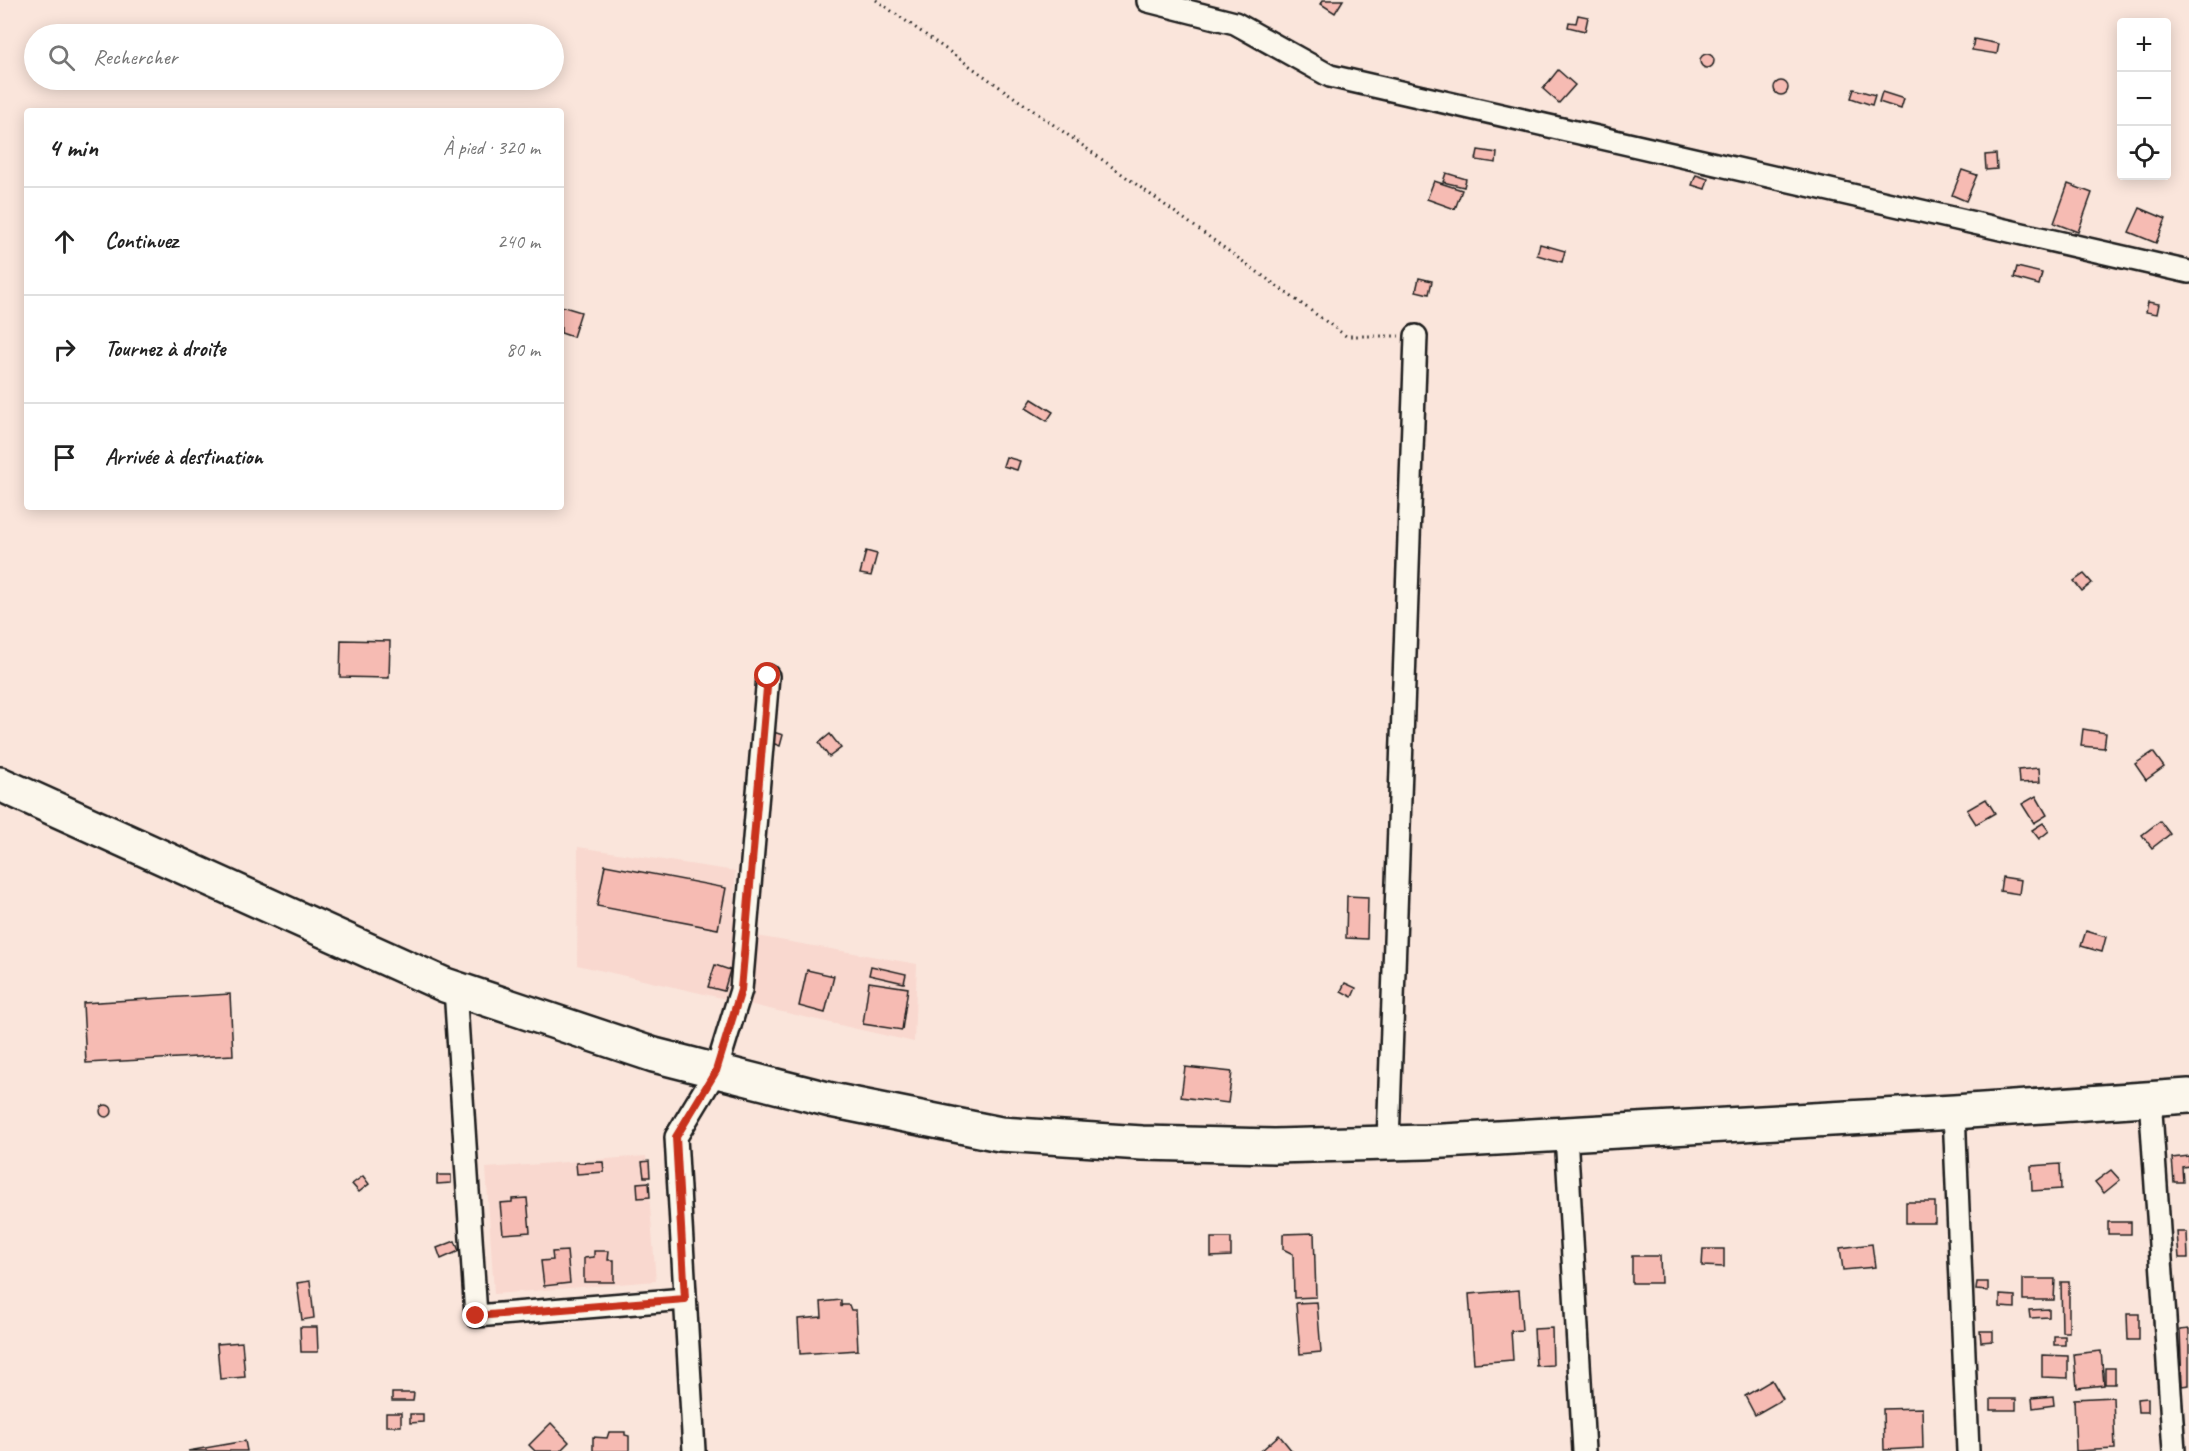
<!DOCTYPE html>
<html lang="fr">
<meta charset="utf-8">
<style>
:root{--surface:#fff;--page:#f6f6f6;--text:#222;--muted:#767676;--line:#e0e0e0}
body{margin:0;font-family:Caveat,sans-serif;background:var(--page);color:var(--text)}
.controls{position:absolute;right:18px;top:18px;display:grid;overflow:hidden;border-radius:6px;box-shadow:0 3px 15px #0003}
.controls button{width:54px;height:54px;display:grid;place-items:center;padding:0;border:0;border-bottom:2px solid var(--line);background:var(--surface);color:var(--text);font:30px sans-serif}
.stop{position:absolute;width:18px;height:18px;margin:-14px;border:4px solid #c8321e;border-radius:50%;background:#fff}
.stop.end{background:#c8321e;border-color:#fff;box-shadow:0 2px 6px #0008}
.list{margin:0;padding:0;list-style:none}
h2{display:flex;justify-content:space-between;align-items:center;height:78px;margin:0;padding:0 24px;font-size:26px}
h2 small{font-size:20px;font-weight:400;color:var(--muted)}
.list li{display:grid;grid-template-columns:39px 1fr auto;gap:18px;align-items:center;box-sizing:border-box;height:108px;padding:0 24px;border-top:2px solid var(--line)}
.list b{display:block;font-size:22px;white-space:nowrap}
.list em{font-size:20px;font-style:normal;color:var(--muted)}
.icon{flex:none;width:33px;height:33px;fill:none;stroke:currentColor;stroke-width:2;stroke-linecap:round;stroke-linejoin:round}
.map{position:relative;flex:none;width:2189px;height:1451px;overflow:hidden}
.search{position:absolute;background:var(--surface);box-shadow:0 3px 15px #0003;left:24px;top:24px;width:540px;height:66px;display:flex;align-items:center;gap:15px;box-sizing:border-box;padding:0 21px;border-radius:33px;color:var(--muted);font-size:22px}
.panel{position:absolute;background:var(--surface);box-shadow:0 3px 15px #0003;left:24px;top:108px;width:540px;height:402px;border-radius:6px}
.map>svg:first-child{display:block}
</style>
<div class="map">
<svg width="2189" height="1451" viewBox="0 0 2189 1451">
<rect width="100%" height="100%" fill="#fae5db"/>
<filter id="ink" filterUnits="userSpaceOnUse"><feTurbulence type="fractalNoise" baseFrequency=".0167" numOctaves="2"/><feDisplacementMap in="SourceGraphic" scale="12" xChannelSelector="R" yChannelSelector="G"/><feConvolveMatrix kernelMatrix="1 2 1 2 8 2 1 2 1" color-interpolation-filters="sRGB"/></filter>
<g filter="url(#ink)">
<g fill="#f9d8cf">
<path d="M578,847L735,871L734,932L917,964L914,1042L577,965Z"/>
<path d="M646,1156L656,1281L494,1294L486,1168Z"/>
</g>
<g fill="#f6bbb3" stroke="#1c1c1c" stroke-width="1.5">
<path d="M1323,0H1343L1335,13L1321,4Z"/>
<path d="M1578,15L1588,17L1585,31L1568,27L1569,22L1576,23Z"/>
<path d="M1974,39L1999,44L1997,54L1972,50Z"/>
<circle cx="1707" cy="61" r="7"/>
<path d="M1558,70L1575,85L1559,103L1543,89Z"/>
<circle cx="1781" cy="88" r="7"/>
<path d="M1854,89L1875,95L1872,105L1851,98Z"/>
<path d="M1882,92L1904,99L1901,109L1879,102Z"/>
<path d="M1478,150L1497,153L1496,163L1476,160Z"/>
<path d="M1996,154L1997,169L1986,170L1985,155Z"/>
<path d="M1962,170L1977,175L1966,201L1952,195Z"/>
<path d="M1446,173L1466,179L1464,187L1443,182Z"/>
<path d="M1696,175L1708,179L1705,189L1692,185Z"/>
<path d="M1434,181L1462,190L1455,209L1427,199Z"/>
<path d="M2068,184L2092,193L2078,232L2054,223Z"/>
<path d="M2140,208L2166,219L2156,243L2129,232Z"/>
<path d="M1540,244L1565,251L1562,262L1537,255Z"/>
<path d="M2017,267L2042,273L2039,285L2014,278Z"/>
<path d="M1419,278L1432,281L1429,294L1416,291Z"/>
<path d="M2148,302L2159,304L2157,314L2146,312Z"/>
<path d="M561,306L581,312L573,337L561,333Z"/>
<path d="M1032,399L1053,412L1047,421L1026,408Z"/>
<path d="M1006,457L1020,461L1017,470L1003,466Z"/>
<path d="M866,551L877,554L871,576L860,574Z"/>
<path d="M2084,574L2092,583L2082,591L2074,581Z"/>
<path d="M341,640L390,641L389,678L340,677Z"/>
<path d="M2083,729L2106,733L2104,748L2081,746Z"/>
<path d="M770,731L783,735L780,746L767,741Z"/>
<path d="M830,734L841,748L829,757L819,743Z"/>
<path d="M2153,752L2164,767L2146,780L2135,764Z"/>
<path d="M2039,768L2040,782L2019,783L2018,770Z"/>
<path d="M2036,796L2047,815L2034,823L2022,804Z"/>
<path d="M1986,799L1995,813L1976,824L1967,810Z"/>
<path d="M2160,821L2170,834L2152,848L2142,835Z"/>
<path d="M2043,823L2049,831L2039,839L2032,830Z"/>
<path d="M605,865L726,888L718,929L597,906Z"/>
<path d="M2002,877L2021,880L2019,894L2000,891Z"/>
<path d="M1347,896L1368,897L1367,939L1346,938Z"/>
<path d="M2086,931L2106,937L2102,952L2081,946Z"/>
<path d="M715,965L730,970L724,991L708,987Z"/>
<path d="M871,966L906,974L904,983L869,975Z"/>
<path d="M807,970L834,976L825,1013L799,1006Z"/>
<path d="M869,982L908,988L902,1030L863,1024Z"/>
<path d="M1345,983L1356,988L1352,997L1341,991Z"/>
<path d="M230,994L233,1055L86,1063L83,1003Z"/>
<path d="M1185,1067L1232,1072L1228,1103L1181,1097Z"/>
<circle cx="106" cy="1111" r="6"/>
<path d="M2189,1156V1166L2182,1167L2183,1182H2174L2172,1158Z"/>
<path d="M649,1161L650,1177H644L642,1162Z"/>
<path d="M603,1162L604,1172L577,1174L576,1163Z"/>
<path d="M2060,1164L2061,1189L2032,1191L2031,1166Z"/>
<path d="M2111,1170L2120,1180L2104,1193L2095,1182Z"/>
<path d="M437,1175H451V1183L437,1184Z"/>
<path d="M363,1176L369,1184L359,1192L352,1184Z"/>
<path d="M649,1182L650,1197L638,1198L637,1183Z"/>
<path d="M527,1198L530,1232L503,1234L500,1203L512,1202V1199Z"/>
<rect x="1906" y="1202" width="29" height="21"/>
<rect x="2108" y="1222" width="23" height="12"/>
<path d="M2177,1232H2187L2188,1258H2179Z"/>
<path d="M1314,1233L1316,1297L1294,1298L1293,1254L1283,1249V1234Z"/>
<path d="M1211,1238H1231V1256L1211,1257Z"/>
<path d="M455,1241L459,1251L441,1259L437,1248Z"/>
<path d="M1872,1244L1875,1267L1843,1270L1840,1248Z"/>
<path d="M1703,1249H1724V1267L1702,1266Z"/>
<path d="M567,1251L570,1283L544,1286L541,1261L553,1260L552,1252Z"/>
<path d="M594,1251H609L608,1260H614V1282H584V1258L594,1257Z"/>
<path d="M1632,1256H1660L1661,1283H1632Z"/>
<path d="M2023,1279H2055L2054,1300H2023Z"/>
<path d="M310,1281L314,1318L302,1320L297,1283Z"/>
<path d="M1977,1282H1988V1291L1976,1290Z"/>
<path d="M2061,1282H2069V1332H2062Z"/>
<path d="M1519,1290L1522,1330L1511,1331L1513,1360L1474,1363L1469,1294Z"/>
<path d="M2000,1295L2015,1296V1308L2000,1307Z"/>
<path d="M841,1300V1307L842,1305H849L851,1310H856L858,1350L800,1354L798,1319L822,1317L821,1302Z"/>
<path d="M1317,1302L1321,1352L1300,1354L1296,1303Z"/>
<path d="M2049,1309V1317L2030,1318L2029,1310Z"/>
<path d="M2127,1314H2139V1340H2128Z"/>
<path d="M300,1327H317L318,1352H301Z"/>
<path d="M1552,1328L1553,1365L1536,1366L1534,1329Z"/>
<path d="M2189,1329V1385L2182,1386L2180,1330Z"/>
<path d="M1980,1331H1993V1341L1981,1342Z"/>
<rect x="2054" y="1336" width="11" height="9"/>
<path d="M242,1342L245,1377L220,1379L217,1344Z"/>
<path d="M2101,1351L2104,1385L2077,1388L2074,1354Z"/>
<path d="M2042,1355L2068,1356V1378L2042,1377Z"/>
<rect x="2105" y="1368" width="10" height="16"/>
<path d="M1772,1380L1783,1399L1755,1415L1745,1396Z"/>
<path d="M392,1393H414L413,1401H392Z"/>
<path d="M2053,1396L2054,1405L2033,1408L2032,1398Z"/>
<path d="M2113,1397L2115,1449L2076,1451L2074,1399Z"/>
<path d="M2148,1398V1412H2138L2137,1399Z"/>
<rect x="1991" y="1399" width="25" height="11"/>
<path d="M1922,1408L1923,1448L1884,1450L1883,1409Z"/>
<rect x="386" y="1413" width="15" height="13"/>
<path d="M410,1414H423V1422L410,1423Z"/>
<path d="M551,1423L569,1442L560,1451H535L529,1445Z"/>
<path d="M609,1432H625V1435L629,1436V1451H593V1437L607,1438Z"/>
<path d="M1279,1435L1292,1451H1261Z"/>
<path d="M245,1441L247,1451H188Z"/>
</g>
<g fill="none" stroke-linecap="round" stroke-linejoin="round">
<g stroke="#1c1c1c" stroke-width="26">
<g id="minor">
<path d="M1148,1L1235,23L1330,76L2189,272"/>
<path d="M455,988L476,1316L685,1299"/>
<path d="M2150,1097L2174,1451"/>
<path d="M1954,1112L1968,1451"/>
<path d="M1566,1134L1584,1451"/>
<path d="M1388,1143L1416,336"/>
<path d="M694,1451L676,1137L716,1071L741,990L768,676"/>
</g>
</g>
<g stroke="#1c1c1c" stroke-width="38">
<path id="trunk" d="M0,784L445,985L654,1055L831,1100L1000,1134L1142,1143L1274,1146L1426,1142L1954,1112L2189,1096"/>
</g>
<path stroke="#1c1c1c" stroke-width="3" stroke-dasharray="1.5 4.5" stroke-linecap="butt" d="M876,0L1075,140L1346,336H1399"/>
<use href="#minor" stroke="#fbf7ec" stroke-width="21"/>
<use href="#trunk" stroke="#fbf7ec" stroke-width="33"/>
</g>
</g>
<g fill="none" stroke-linecap="round" stroke-linejoin="round" filter="url(#ink)">
<path stroke="#c8321e" stroke-width="8" d="M476,1316L685,1299L676,1137L716,1071L741,990L768,676"/>
</g>
</svg>
<div class="controls">
<button>+</button>
<button>−</button>
<button><svg class="icon" aria-label="locate" viewBox="0 0 24 24"><circle cx="12" cy="12" r="6"/><path d="M12 2v4M12 18v4M2 12h4M18 12h4"/></svg></button>
</div>
<div class="stop" style="left:768px;top:676px"></div>
<div class="stop end" style="left:476px;top:1316px"></div>
<div class="search"><svg class="icon" aria-label="search" viewBox="0 0 24 24"><circle cx="10" cy="10" r="6"/><path d="M15 15l6 6"/></svg>Rechercher</div>
<section class="panel">
<h2>4 min<small>À pied · 320 m</small></h2>
<ul class="list">
<li><svg class="icon" aria-label="ahead" viewBox="0 0 24 24"><path d="M12 20V5M6 11l6-6 6 6"/></svg><div><b>Continuez</b></div><em>240 m</em></li>
<li><svg class="icon" aria-label="right" viewBox="0 0 24 24"><path d="M7 20v-9h11M14 6l5 5-5 5"/></svg><div><b>Tournez à droite</b></div><em>80 m</em></li>
<li><svg class="icon" aria-label="arrive" viewBox="0 0 24 24"><path d="M6 21V4h12l-3 4 3 4H6"/></svg><div><b>Arrivée à destination</b></div></li>
</ul>
</section>
</div>
